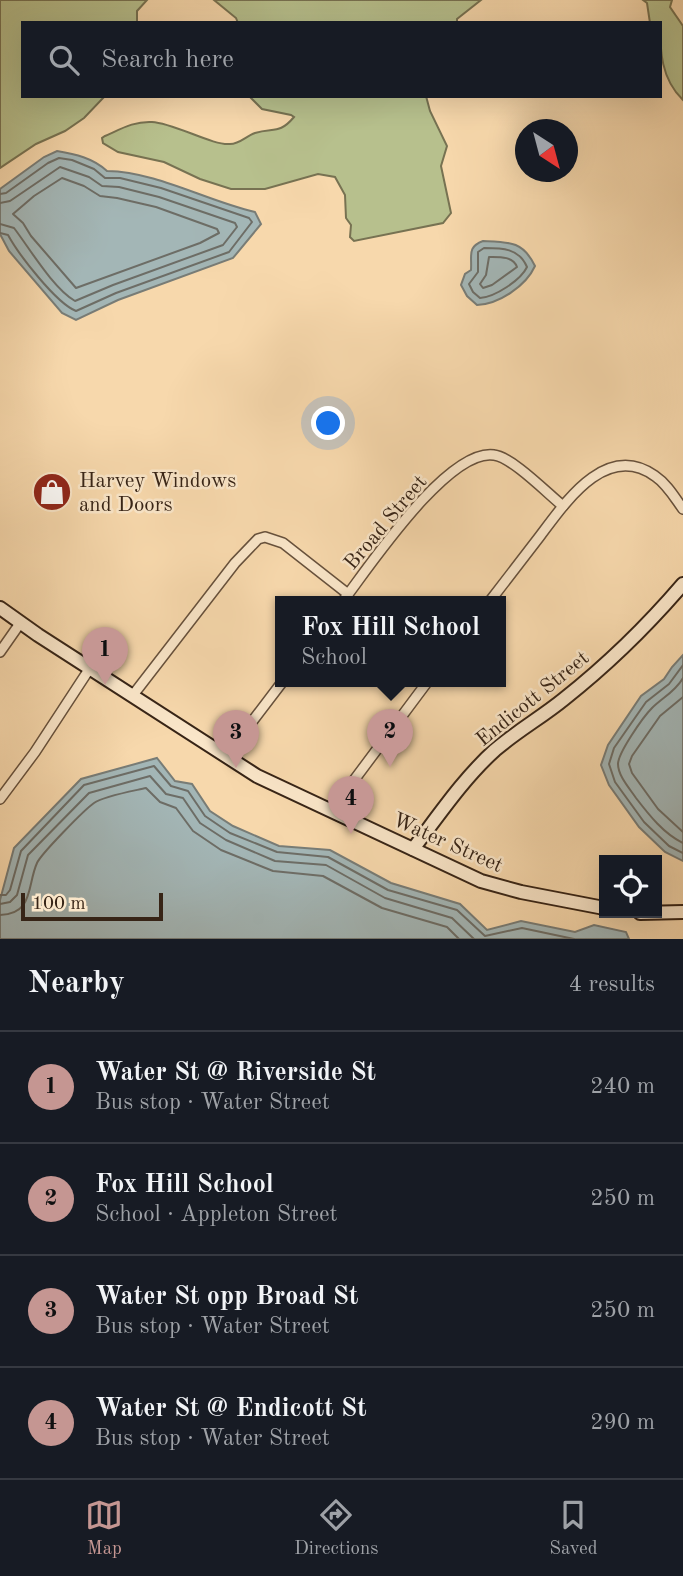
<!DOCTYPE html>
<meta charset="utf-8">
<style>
:root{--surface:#171b24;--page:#242831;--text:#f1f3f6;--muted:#9ea1a6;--line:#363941;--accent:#c59692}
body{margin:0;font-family:"Old Standard TT",serif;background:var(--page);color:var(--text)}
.controls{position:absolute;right:21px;bottom:21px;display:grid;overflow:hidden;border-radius:0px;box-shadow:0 7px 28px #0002}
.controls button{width:63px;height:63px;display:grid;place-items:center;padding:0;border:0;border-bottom:2px solid var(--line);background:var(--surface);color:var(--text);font:35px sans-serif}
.compass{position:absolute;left:515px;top:119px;width:63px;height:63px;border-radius:50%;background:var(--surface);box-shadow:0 7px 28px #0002;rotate:144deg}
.scale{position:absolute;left:21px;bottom:18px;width:142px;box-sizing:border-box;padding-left:7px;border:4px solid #372416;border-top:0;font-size:19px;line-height:24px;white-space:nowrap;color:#372416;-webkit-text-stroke:5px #fae6c9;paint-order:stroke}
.you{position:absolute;left:329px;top:424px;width:24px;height:24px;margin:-18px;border:5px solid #fff;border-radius:50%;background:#1a73e8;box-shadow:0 0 0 10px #1a73e833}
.badge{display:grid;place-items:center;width:46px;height:46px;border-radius:50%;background:var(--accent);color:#111;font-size:23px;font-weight:700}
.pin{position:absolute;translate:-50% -58px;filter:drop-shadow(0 2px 4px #0008)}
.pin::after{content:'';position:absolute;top:37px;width:24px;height:21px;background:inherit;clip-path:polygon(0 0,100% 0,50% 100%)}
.popup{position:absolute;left:275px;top:596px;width:231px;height:91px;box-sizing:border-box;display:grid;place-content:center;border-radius:0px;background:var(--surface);filter:drop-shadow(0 2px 5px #0005);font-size:23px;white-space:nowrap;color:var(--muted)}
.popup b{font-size:26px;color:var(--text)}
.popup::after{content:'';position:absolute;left:50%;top:100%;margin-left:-14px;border:14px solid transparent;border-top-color:var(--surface)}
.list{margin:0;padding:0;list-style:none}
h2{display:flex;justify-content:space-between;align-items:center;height:91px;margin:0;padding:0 28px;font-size:30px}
h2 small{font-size:23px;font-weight:400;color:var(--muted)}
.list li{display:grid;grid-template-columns:46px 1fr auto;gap:21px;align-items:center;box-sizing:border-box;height:112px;padding:0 28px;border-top:2px solid var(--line)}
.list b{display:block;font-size:26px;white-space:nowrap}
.list p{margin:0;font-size:23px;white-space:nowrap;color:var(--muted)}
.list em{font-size:23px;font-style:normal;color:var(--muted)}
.icon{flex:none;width:38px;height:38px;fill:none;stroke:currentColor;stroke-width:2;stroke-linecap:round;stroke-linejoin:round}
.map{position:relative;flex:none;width:683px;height:939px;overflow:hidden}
.search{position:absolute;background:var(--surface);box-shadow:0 7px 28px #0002;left:21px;right:21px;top:21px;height:77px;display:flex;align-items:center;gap:18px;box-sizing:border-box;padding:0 24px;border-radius:0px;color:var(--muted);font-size:26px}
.sheet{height:539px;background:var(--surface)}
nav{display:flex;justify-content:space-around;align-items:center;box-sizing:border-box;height:98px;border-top:2px solid var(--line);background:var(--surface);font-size:19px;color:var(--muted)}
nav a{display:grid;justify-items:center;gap:4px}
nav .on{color:var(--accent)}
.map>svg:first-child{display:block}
</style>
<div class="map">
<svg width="683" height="939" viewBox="0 0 683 939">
<rect width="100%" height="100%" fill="#f7d8ac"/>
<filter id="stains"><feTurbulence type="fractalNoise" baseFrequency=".00286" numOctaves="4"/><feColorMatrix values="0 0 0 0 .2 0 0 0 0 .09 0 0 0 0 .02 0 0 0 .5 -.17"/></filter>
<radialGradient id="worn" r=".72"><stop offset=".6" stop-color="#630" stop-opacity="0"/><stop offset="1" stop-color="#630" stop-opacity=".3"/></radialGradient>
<g fill="#b7c08d" stroke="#777252" stroke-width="2">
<path d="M0,0H147L137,11V23H23V96H105L84,118L65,131L36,144L0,168Z"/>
<path d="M214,0H481L457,19V23H238L236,18Z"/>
<path d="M643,0H672L670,7L683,26V100C661,79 660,51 660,23H650L647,3Z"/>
<path d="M249,96H426L430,111L447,146L441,166L451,213L443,223L354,241L350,237L351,225L346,218L345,195L335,177L318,174L265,189H231L200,179L164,162L118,152L103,143L102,138L105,136C121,129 134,121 152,122C174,123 213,146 230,144C240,144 246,136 255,133C273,127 279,135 294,117L291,115L262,109Z"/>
</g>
<g fill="#a3b6b6" stroke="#787c76" stroke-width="2">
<path d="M57,151C75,154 93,158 107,171C158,172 206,201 255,212L261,224L233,258L118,300L76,320L62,313L9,251L0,234V189L44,157Z"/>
<path d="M483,241C509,242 523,241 535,266C526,286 499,304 477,305L467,296L461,285L465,274L471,270C472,255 467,247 483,241Z"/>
<path d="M683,655V861L665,852L639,827L609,785L601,765L608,745L641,696L664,679L672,667Z"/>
<path d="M157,758L175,781L192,784L210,811L233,826L279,846L330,850L391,883L460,904L487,930L521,921L575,932L594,925L626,932L629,939H0V900L14,848L81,779Z"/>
</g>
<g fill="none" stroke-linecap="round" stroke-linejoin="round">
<g stroke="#6d6d66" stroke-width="2">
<path d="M62,178L84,186L100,196L117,198L156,207L217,229L219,233L200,243L76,288L31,236L23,223L13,214L34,196Z"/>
<path d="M0,194L6,193L48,163L59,158L72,160L94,169L105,178H120L161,188L249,218L252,222L229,252L116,293L76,311C56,303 19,255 8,235L0,233"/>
<path d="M0,203L10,201L60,167L89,177L102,186L119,187L159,197L235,223L237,227L223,245L113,285L75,301C53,288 30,249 14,228L0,224"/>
<path d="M484,248C502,248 519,248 527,267C521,280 495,297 480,298L473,292L469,284L478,272V252Z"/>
<path d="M489,257C499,257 513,256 517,267L492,285L483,288L480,284L486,275Z"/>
<path d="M683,665L669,684L646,702L614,748L609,764L615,782L644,822L669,846L683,853"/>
<path d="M683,678C675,692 663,697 652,708C643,717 618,753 618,764C618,776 630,789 636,798C649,815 664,834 683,843"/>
<path d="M683,697L660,716L632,756L629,764L632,773L658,809L683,832"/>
<path d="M0,895H6L10,890L21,851L84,785L154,766L171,786L188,791L205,816L230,833L277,852L328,857L388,890L457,910L485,936L522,928L574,939"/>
<path d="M0,904L10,902L17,895L28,855L89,793L150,776L166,794L183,798L200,823L226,840L275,861L326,865L385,898L452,918L474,939"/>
<path d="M0,915C34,914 27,885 37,863C41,854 84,810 94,803C104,796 133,791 146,788L160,802L176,808L193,831L221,850L273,871L323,876L382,908L447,927L459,939"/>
</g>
<g stroke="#67513c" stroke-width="12">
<g id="minor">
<path d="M343,601C369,567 448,448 494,455C512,457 548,494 563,506"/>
<path d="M490,601C507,579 523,558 540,536C565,503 606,441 655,476C667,484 675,498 683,509"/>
<path d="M0,652L21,622"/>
<path d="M133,695L235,563L258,539L265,537L283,543L348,594"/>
<path d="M226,756L283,681"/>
<path d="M0,799L35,752L90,668"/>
<path d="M331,811L428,681"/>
</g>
</g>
<g stroke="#372416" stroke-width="16">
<g id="secondary">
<path d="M0,608L38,635L257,776L481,881L521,892L604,908"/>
<path d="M413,849C439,815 463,779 495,750C517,731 542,717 564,699C607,665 647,626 683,584"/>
<path d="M640,913L683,912"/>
</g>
</g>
<use href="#minor" stroke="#fae6c9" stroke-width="9"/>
<use href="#secondary" stroke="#fae6c9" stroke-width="12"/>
</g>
<defs>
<g id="shop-disc" transform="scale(2.0125)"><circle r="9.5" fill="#8f2418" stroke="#fae6c9"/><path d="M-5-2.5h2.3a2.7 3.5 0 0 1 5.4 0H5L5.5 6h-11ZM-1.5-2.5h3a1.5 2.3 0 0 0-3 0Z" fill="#fff"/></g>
</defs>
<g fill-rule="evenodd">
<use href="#shop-disc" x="52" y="492"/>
</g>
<g text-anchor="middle" stroke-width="5" stroke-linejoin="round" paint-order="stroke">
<g font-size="21" fill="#372416" stroke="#fae6c9" text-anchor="start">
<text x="79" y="487">Harvey Windows<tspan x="79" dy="24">and Doors</tspan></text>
</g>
<g font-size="21" fill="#372416" stroke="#fae6c9">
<text transform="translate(385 522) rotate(-50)" y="7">Broad Street</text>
<text transform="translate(532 698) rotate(-39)" y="7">Endicott Street</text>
<text transform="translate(448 842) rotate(24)" y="7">Water Street</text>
</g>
</g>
<rect width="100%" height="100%" filter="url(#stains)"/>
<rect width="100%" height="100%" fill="url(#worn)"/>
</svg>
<div class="controls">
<button><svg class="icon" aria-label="locate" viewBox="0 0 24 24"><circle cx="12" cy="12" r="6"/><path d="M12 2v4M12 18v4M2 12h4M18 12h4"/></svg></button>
</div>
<svg class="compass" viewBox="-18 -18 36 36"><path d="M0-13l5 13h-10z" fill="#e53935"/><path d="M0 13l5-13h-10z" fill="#9ea1a6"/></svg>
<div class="scale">100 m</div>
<div class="you"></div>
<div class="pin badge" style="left:105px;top:685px">1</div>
<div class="pin badge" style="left:390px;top:767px">2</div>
<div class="popup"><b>Fox Hill School</b>School</div>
<div class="pin badge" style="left:236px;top:768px">3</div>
<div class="pin badge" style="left:351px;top:834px">4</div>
<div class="search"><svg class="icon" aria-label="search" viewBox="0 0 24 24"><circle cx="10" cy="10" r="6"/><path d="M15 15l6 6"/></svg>Search here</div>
</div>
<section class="sheet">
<h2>Nearby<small>4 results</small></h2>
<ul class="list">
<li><span class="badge">1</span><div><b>Water St @ Riverside St</b><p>Bus stop · Water Street</p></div><em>240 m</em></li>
<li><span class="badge">2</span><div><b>Fox Hill School</b><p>School · Appleton Street</p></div><em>250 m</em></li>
<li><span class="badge">3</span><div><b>Water St opp Broad St</b><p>Bus stop · Water Street</p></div><em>250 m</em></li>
<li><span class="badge">4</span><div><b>Water St @ Endicott St</b><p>Bus stop · Water Street</p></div><em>290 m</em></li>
</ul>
</section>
<nav>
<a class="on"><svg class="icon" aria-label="map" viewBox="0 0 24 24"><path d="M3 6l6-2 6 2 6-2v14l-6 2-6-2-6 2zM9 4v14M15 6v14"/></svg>Map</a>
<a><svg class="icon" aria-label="directions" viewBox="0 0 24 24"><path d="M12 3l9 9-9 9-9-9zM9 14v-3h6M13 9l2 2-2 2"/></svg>Directions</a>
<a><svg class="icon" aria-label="saved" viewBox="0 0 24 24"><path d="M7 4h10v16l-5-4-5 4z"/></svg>Saved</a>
</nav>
